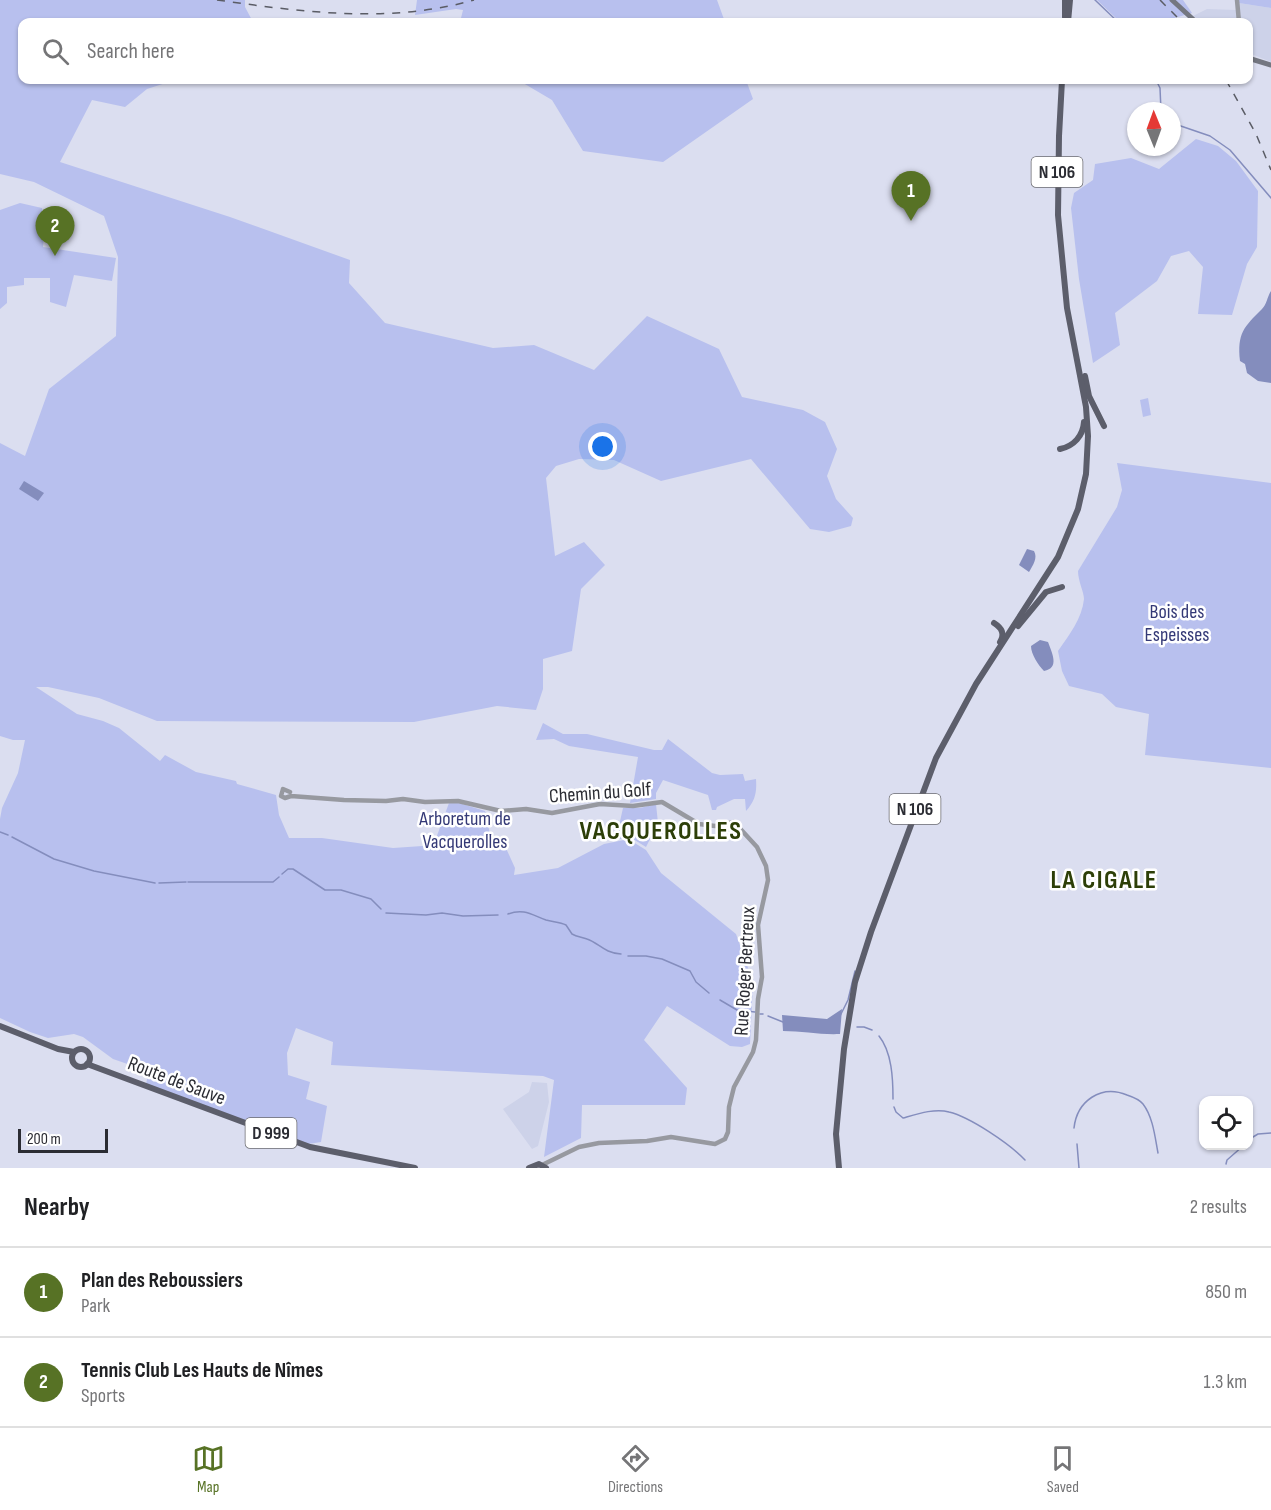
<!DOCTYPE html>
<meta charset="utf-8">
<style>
:root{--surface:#fff;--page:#f6f6f6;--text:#202124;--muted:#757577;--line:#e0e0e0;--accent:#577225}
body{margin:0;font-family:"Sofia Sans Condensed",sans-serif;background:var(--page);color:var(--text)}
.controls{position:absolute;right:18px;bottom:18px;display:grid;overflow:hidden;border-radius:12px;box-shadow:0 2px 4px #0004}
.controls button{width:54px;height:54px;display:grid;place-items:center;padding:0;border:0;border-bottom:2px solid var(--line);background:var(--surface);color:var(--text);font:30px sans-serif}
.compass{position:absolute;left:1127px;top:102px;width:54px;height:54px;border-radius:50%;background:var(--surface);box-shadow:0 2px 4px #0004;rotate:359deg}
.scale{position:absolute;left:18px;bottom:15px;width:90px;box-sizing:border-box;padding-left:6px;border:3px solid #2b2c33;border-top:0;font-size:16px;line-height:21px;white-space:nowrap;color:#2b2c33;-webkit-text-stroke:4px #fff;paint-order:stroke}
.you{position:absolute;left:603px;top:447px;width:21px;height:21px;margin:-15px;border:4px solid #fff;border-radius:50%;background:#1a73e8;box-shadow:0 0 0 9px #1a73e833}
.badge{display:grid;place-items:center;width:39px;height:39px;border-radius:50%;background:var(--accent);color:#fff;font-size:20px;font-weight:700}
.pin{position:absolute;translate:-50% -50px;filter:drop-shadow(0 2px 3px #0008)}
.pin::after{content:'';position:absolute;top:32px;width:21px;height:18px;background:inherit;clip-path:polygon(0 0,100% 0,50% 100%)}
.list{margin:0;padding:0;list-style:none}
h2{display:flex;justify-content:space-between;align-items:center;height:78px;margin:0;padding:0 24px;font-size:26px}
h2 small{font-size:20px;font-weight:400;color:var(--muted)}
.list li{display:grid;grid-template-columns:39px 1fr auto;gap:18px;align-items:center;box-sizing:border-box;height:90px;padding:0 24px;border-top:2px solid var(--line)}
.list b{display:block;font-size:22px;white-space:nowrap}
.list p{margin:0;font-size:20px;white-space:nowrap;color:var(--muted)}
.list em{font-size:20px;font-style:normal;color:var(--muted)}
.icon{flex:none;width:33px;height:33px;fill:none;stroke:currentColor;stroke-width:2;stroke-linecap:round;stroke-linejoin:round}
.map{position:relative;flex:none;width:1271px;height:1168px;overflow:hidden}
.search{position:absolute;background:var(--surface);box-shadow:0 2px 4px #0004;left:18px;right:18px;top:18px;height:66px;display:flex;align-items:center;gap:15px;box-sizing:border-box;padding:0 21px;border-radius:12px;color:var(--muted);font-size:22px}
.sheet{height:258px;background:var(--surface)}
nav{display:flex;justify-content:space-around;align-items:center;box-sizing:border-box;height:84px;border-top:2px solid var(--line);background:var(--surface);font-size:16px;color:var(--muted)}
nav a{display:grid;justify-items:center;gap:3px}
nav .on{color:var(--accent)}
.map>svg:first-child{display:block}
</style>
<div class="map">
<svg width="1271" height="1168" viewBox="0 0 1271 1168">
<rect width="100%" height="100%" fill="#dbdef0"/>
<g fill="#cdd2e9">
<path d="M1239,3L1271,8V62L1249,53L1248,22H1202L1193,16L1207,9L1236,10Z"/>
<path d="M532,1082L547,1083L549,1102L538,1146L532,1149L503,1109L529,1092Z"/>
</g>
<g fill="#b8c0ee">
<path d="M0,0H245V7L253,22H22V80H175L147,89L125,107L92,100L60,162L230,217L350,260L349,283L385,323L493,348L534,345L594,370L647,316L719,349L742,397L803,410L825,422L837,449L827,476L836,499L853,518L851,526L829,532L810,529L751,459L661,481L614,460L579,459L556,466L546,478L555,556L584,542L605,565L581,589L572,651L543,659V689L536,710L497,706L414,722L157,721L99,698L48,687H36L77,714L103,721L119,728L160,761L165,755L196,772L236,781L237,784L276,795L279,815L289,838H322L393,848L437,845L435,841L449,803H459L485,811L490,834L505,846L515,868L514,875L558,868L604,844L624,840L633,842L646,850L661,873L736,934L753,982L750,1044L742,1047L730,1046L667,1006L644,1040L687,1088L685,1105H582L581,1138L544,1157L554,1080L543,1076L331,1065L333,1042L296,1028L287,1053L288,1075L310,1082L306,1099L327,1106L321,1142L308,1144L146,1084L148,1075L145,1070L113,1059L83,1037L74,1034L48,1038L30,1032L0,1018V819L2,808L18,773L25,740H13L0,736V443L25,456L49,389L116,336L118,257L104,216L34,182L0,174Z"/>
<path d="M417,0H717L725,22H460L463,10L456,9L415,15Z"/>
<path d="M1097,0H1183L1192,13L1160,22H1120Z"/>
<path d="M1239,0H1271V8L1239,3Z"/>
<path d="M518,80H746L753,99L663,162L583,151L552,100Z"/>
<path d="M1196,139L1218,146L1236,161L1258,191L1257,247L1247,264L1232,315L1198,314L1203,267L1189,251L1171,256L1157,281L1115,313L1120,345L1093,363L1079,279L1071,208L1074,193L1093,180L1095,164L1131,158L1159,169Z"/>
<path d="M20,203L42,208L45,226L43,247L116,258L112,281L74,275L66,307L50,302V278H24V285L7,287V303L0,309V210Z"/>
<path d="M1148,398L1151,415L1143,417L1140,400Z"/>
<path d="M1117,463L1271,483V768L1145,755L1149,714L1116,707L1102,694L1069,686L1062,671L1058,651C1069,635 1082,619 1084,599C1084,592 1078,581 1078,571L1117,507L1122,490Z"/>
<path d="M543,723L563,734H587L654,750H662L668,739L712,773L720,775L743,774L745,781L756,779C757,793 755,801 746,811L745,799H734L717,807L716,810H712L708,795L663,780L656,793V799L630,803L638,757L569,746L554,739L536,740Z"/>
<path d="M656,804L658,823L646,847L633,839H616L623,808H640Z"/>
</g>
<g fill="#848dbd">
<path d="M1271,291V383L1258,381L1247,373L1245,364L1240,361C1237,333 1244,327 1262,309C1267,304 1267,297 1271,291Z"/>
<path d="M24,481L44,493L38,501L19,489Z"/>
<path d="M1027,549L1034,551C1038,558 1033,565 1029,572L1019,565Z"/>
<path d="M1040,640L1048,642C1052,653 1060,668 1044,671C1038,665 1031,654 1031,646Z"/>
<path d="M842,1009L840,1034C821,1035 802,1031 783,1031L782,1015L827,1019Z"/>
</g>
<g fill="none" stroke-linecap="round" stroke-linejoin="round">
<g stroke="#848dbd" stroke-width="1.5">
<path d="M1095,0L1118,22"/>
<path d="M1156,80L1160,88L1161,111"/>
<path d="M1172,123L1210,136L1230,150L1271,198"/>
<path d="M0,832L8,835"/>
<path d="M12,837L54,859L94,871L155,883"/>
<path d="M282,874L288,869H293L325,890H341L371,899L381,909"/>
<path d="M188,882H273L279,877"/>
<path d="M159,883L186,882"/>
<path d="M386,913L426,915L442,913L463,916L498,915"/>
<path d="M508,914C524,908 532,915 546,920C553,922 560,922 566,925L572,934C577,937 582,937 587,939C599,943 604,953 621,954"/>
<path d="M628,956H646L662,959L690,971L696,982L709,993"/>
<path d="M720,1000L737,1010L755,1012"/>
<path d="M760,1014H763"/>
<path d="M768,1016L783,1022"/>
<path d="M840,1016L848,1000L855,971"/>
<path d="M857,1027H864L872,1030"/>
<path d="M879,1036C892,1052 893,1079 893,1099"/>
<path d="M894,1107L896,1112L903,1118C917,1114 935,1108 949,1112C970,1117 1010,1144 1025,1160"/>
<path d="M1074,1128C1077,1101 1101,1084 1127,1095C1133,1097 1139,1099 1143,1104C1153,1117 1155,1137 1158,1153"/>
<path d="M1248,1140L1258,1134L1271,1133"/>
<path d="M1077,1144L1079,1168"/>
<path d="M1226,1164L1227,1160L1243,1146"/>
</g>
<g stroke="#9799a0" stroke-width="4.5">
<path d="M1237,0L1239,22"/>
<path d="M290,792L283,789L281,796L285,798L291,796L344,800L386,801L403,799L425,802L458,801L501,811L526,809L552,813L600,804L633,806L662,802L699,824L715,826L734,822L757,847L766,866L768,880L758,925L762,977L758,999L756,1040L753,1052L734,1087L729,1107L728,1132L725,1139L715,1144L671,1137L647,1141L599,1143L579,1147L542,1165"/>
</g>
<g stroke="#747781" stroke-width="5">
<path d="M1172,0L1196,22"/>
<path d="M1248,58L1271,65"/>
</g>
<g stroke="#5c5e6b" stroke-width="6">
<path d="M1065,17V0"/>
<path d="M1068,22L1070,0"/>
<path d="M1085,376L1089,396L1104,426"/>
<path d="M1060,449C1074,446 1083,436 1084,422"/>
<path d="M994,623C1002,628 1005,634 1000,642"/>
<path d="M1018,626L1046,592L1062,587"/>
<path d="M0,1026L58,1049L74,1052"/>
<circle cx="81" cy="1058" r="9"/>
<path d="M87,1064L310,1147L415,1168"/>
<path d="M529,1168L539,1164L546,1168"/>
<path d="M839,1168L836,1134L844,1049L855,982L871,932L936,758L976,684L1058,557L1078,509L1086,474L1088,436L1086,407L1067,308L1058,215L1059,136L1062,80"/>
</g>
<g stroke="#5a5c65" stroke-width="1.5" stroke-dasharray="8 8" stroke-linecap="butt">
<path d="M217,0C303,12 389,24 474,0"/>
<path d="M1160,0L1182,22"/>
<path d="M1226,80L1256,134L1271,170"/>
</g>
</g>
<g text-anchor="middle" stroke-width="5" stroke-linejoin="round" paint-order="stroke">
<g fill="#fff" stroke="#6b6b70" stroke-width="1.5">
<rect x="1031.5" y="157" width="51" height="30" rx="4.5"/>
<rect x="889.5" y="794" width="51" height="30" rx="4.5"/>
<rect x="245.5" y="1118" width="51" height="30" rx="4.5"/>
</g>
<g font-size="18" font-weight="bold" fill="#2b2c33">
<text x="1057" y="178">N 106</text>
<text x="915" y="815">N 106</text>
<text x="271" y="1139">D 999</text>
</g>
<g font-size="20" fill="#343976" stroke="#fff">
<text x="1177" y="618">Bois des<tspan x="1177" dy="23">Espeisses</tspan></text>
<text x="465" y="825">Arboretum de<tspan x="465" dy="23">Vacquerolles</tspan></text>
</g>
<g font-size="20" fill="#2b2c33" stroke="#fff">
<text transform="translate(600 792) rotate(-4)" y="7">Chemin du Golf</text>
<text transform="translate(744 971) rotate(-87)" y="7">Rue Roger Bertreux</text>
<text transform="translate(177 1080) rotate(21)" y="7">Route de Sauve</text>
</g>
<g font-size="26" font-weight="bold" letter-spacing="1.5" fill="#2d3f08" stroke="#fff">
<text x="661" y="839">VACQUEROLLES</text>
<text x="1104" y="888">LA CIGALE</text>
</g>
</g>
</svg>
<div class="controls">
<button><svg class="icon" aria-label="locate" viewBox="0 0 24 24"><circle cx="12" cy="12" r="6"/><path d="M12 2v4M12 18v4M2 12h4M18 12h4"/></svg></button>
</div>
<svg class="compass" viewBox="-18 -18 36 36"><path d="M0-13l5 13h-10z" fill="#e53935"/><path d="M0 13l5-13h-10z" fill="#757577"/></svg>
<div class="scale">200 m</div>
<div class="you"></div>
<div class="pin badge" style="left:911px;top:221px">1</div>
<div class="pin badge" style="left:55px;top:256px">2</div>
<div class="search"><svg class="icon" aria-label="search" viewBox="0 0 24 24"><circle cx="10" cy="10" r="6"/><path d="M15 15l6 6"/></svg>Search here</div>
</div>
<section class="sheet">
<h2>Nearby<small>2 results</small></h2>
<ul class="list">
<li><span class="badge">1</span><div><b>Plan des Reboussiers</b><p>Park</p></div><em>850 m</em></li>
<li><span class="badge">2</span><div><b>Tennis Club Les Hauts de Nîmes</b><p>Sports</p></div><em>1.3 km</em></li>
</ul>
</section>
<nav>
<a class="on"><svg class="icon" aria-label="map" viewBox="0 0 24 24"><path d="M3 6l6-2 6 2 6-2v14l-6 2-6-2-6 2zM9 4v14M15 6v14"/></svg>Map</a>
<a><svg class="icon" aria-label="directions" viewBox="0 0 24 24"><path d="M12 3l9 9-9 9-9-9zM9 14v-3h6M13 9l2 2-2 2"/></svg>Directions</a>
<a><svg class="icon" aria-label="saved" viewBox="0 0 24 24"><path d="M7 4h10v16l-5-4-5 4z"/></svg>Saved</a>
</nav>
